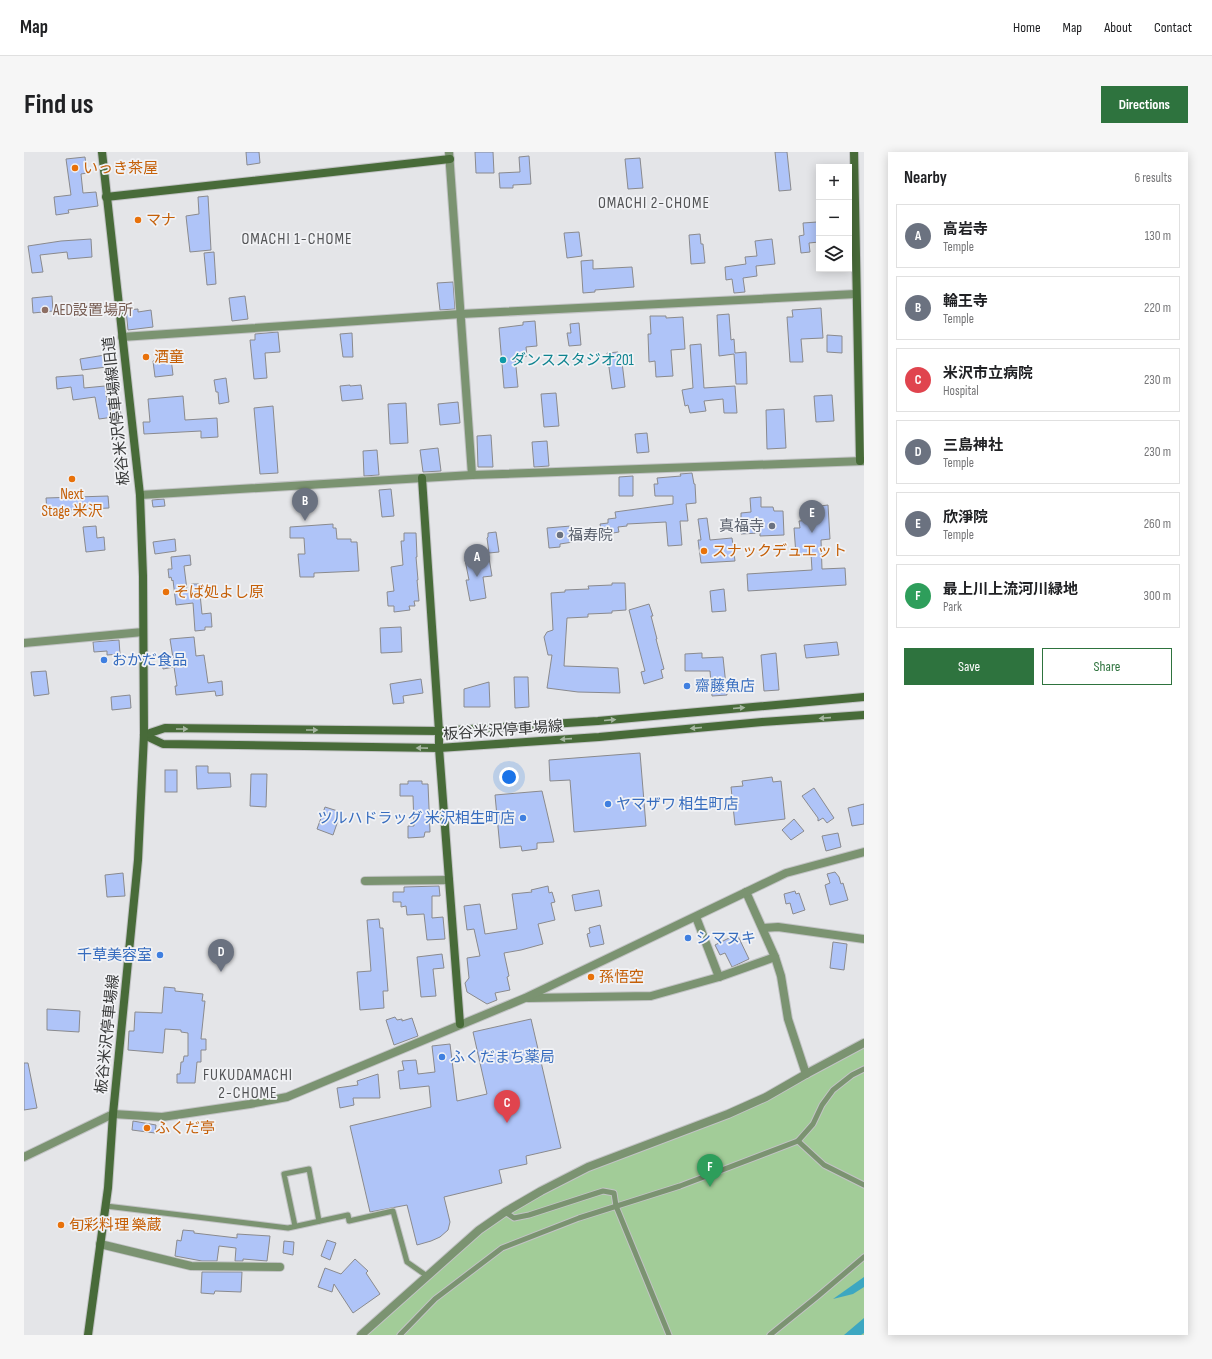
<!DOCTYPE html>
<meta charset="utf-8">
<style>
:root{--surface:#fff;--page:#f6f6f6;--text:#202124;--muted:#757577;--line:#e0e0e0;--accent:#2e733e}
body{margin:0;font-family:"Sofia Sans Condensed","Noto Sans JP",sans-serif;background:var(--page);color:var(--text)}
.controls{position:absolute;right:12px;top:12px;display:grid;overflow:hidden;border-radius:0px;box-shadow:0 2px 10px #0003}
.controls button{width:36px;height:36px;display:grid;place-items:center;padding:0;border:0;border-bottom:1px solid var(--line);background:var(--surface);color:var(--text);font:20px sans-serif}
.you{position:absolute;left:485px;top:625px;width:14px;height:14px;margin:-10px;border:3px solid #fff;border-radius:50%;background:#1a73e8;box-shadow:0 0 0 6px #1a73e833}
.badge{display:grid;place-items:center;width:26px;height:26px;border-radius:50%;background:var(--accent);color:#fff;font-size:13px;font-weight:700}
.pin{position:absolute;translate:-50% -33px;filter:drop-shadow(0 1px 2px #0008)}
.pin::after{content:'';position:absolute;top:21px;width:14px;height:12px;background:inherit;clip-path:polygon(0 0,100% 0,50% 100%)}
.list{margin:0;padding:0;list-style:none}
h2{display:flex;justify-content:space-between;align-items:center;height:52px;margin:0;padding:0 16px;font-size:17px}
h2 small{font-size:13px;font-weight:400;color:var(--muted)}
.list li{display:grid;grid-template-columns:26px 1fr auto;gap:12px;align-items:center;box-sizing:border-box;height:64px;margin:0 8px 8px;padding:0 8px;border:1px solid var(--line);border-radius:0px}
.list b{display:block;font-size:15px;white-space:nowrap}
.list p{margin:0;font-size:13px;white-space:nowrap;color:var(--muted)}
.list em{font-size:13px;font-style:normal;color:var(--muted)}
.actions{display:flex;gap:8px;padding:12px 16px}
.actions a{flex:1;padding:9px 0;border:1px solid var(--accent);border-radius:0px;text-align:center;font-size:14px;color:var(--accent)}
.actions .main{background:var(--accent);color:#fff}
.icon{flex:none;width:22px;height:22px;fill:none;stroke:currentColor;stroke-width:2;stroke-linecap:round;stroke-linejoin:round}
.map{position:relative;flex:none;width:840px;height:1183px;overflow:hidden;border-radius:0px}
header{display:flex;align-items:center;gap:24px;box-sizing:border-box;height:56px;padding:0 20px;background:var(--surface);border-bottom:1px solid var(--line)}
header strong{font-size:19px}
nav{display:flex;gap:22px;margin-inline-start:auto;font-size:14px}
.intro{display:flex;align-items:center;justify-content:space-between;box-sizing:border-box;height:96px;padding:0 24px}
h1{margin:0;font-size:28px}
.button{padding:10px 18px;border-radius:0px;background:var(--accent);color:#fff;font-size:14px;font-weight:700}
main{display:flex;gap:24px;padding:0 24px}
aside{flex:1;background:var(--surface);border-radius:0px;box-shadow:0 2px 10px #0003}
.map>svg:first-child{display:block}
</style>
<header>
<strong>Map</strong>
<nav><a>Home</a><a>Map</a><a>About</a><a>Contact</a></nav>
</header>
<div class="intro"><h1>Find us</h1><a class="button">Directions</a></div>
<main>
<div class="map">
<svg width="840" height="1183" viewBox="0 0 840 1183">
<rect width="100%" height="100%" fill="#e4e5e8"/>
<path fill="#a2cc98" d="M840,893V1183H342L456,1081L500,1053L565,1018L705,964Z"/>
<g fill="#3da7c1">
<path d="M840,1125V1135L829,1142L809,1147Z"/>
<path d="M840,1166V1181L837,1183H820Z"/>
</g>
<g fill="#afc4f8" stroke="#8a8a8d">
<path d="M222,0H235L236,11L223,13Z"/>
<path d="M451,0H469L470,21H452Z"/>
<path d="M751,0H763L767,38L755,39Z"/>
<path d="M505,4L507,32L489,33V36H476L475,21L496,20L495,5Z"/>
<path d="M61,5L63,21L57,22L59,41L72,40L74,54L44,58L45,61L32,63L30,45L47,43L42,7Z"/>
<path d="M616,6L619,36L604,37L601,7Z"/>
<path d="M184,44L187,98L166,100L162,64L175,62L174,45Z"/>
<path d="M793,70L795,90L785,91L786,100L777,101L775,84L780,83L779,71Z"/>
<path d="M555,80L558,104L543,106L540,81Z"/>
<path d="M676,82L677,92H679L681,111L667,112L665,83Z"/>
<path d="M67,87L68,105L44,107L43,100L16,103L19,120L8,121L4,94L37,89Z"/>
<path d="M748,87L751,112L732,114L733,124L719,126L721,140L710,141L708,127L702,128L701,115L722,112L721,105L733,104L731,89Z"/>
<path d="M190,100L192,132L183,133L180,101Z"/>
<path d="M569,108V117L608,115L610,135L571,138V140L559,141L557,109Z"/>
<path d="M429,130L431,157L416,158L413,131Z"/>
<path d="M28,144L29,159L9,161L8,146Z"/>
<path d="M221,144L224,167L208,169L205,146Z"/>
<path d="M797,156L799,186L777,187L779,210H766L763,165H769L768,158Z"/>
<path d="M114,157V160L127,158L129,175L104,178L102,158Z"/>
<path d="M705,162L707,188L710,187L711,201L722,200L723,232H712L710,202L695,204L693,163Z"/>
<path d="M626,164H642V166L659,165L661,197L647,198L649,224L632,225L631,209L625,210L624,182H627Z"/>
<path d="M511,169L513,194L502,195L503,204L491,205L494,235L480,236L475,176L499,173V170Z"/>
<path d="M555,171L557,193L545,194L543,181H547L546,172Z"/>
<path d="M254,180L256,200L241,201L243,226L230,227L226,188H231V182Z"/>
<path d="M328,181L329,205H319L316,182Z"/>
<path d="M803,183L818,184V201L803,200Z"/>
<path d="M677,192L680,236L711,234L713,261H700L699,247L680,249L682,259L666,261L664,253L661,254L658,238L669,236L666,193Z"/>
<path d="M594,200V202H597L601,235L588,237L583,201Z"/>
<path d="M81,203L83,215L58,218L56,207Z"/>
<path d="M147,206L149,223L131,225L129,209Z"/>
<path d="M59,223L60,236L81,234L83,248L95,246L97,264L75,267L71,245L49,248L47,235L33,237L32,225Z"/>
<path d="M202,226L205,250L195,252L194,240H192L190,228Z"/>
<path d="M326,233V234L337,233L339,247L318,249L316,234Z"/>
<path d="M532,241L535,274L520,275L517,242Z"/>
<path d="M808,243L810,269L792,270L790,244Z"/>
<path d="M159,244L161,268L193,266L194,285L177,286V279L120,282L119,270H126L124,247Z"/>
<path d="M434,250L436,271L416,273L414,252Z"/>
<path d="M382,251L384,291L366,292L364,252Z"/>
<path d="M249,254L254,321L236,322L230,256Z"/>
<path d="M760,257L762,296L743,297L742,258Z"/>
<path d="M623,281L625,300L613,301L611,282Z"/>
<path d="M467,283L469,315H454L453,284Z"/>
<path d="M523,289L525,314L510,315L508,290Z"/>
<path d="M414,296L417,319L399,320L396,298Z"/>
<path d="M353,298L355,323L340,324L339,299Z"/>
<path d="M668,321L670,332H671L672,351L662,352L664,369H656L658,393L644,394L642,370L603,372V374L594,375L595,380L578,383L576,372L584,371V367L592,366L591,360L649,352V344H631L630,332H634L633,326L657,324L656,322Z"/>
<path d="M609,324V344H595V325Z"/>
<path d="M367,337L370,364L358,365L355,338Z"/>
<path d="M84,344L85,356L23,359L22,346Z"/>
<path d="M737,345V355H749L750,359H759L760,383L736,384V381L717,382V361L727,360L726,346Z"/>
<path d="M140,347L141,354L129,355L128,348Z"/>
<path d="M804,353L806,387L797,388L798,417L821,416L822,433L724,439L723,422L788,418L787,402L772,403L770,376H776L775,369L787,368V365H797L796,354Z"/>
<path d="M683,366L686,388L708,386L711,409L677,411L674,388H677L674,367Z"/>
<path d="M309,372V376H312L313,387H327V390H333L335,419L290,421V425H276L274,402H281L280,386H266V375Z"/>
<path d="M72,374L73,386L80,385L81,398L62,400L59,375Z"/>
<path d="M547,374L549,390L536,392V395L525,396L523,376Z"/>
<path d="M472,380L475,400L465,401L463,386L464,385V381Z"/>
<path d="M380,381H392L393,405H392L394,428H393L395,449H390L391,454H385L386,458L370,460V454H364L363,440L370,439L367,415L379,413L377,389H380Z"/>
<path d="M151,387L152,399L131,402L129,390Z"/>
<path d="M464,400L468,424L459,425L462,446L446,449L442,428H445L441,408L445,407V403Z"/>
<path d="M166,403L167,413L160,414L163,438L168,437L167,432H175L178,462L187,461L188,475H181V478L171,479L169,451L152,453L149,428L148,429L147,425L145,426L144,417H148L147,405Z"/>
<path d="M588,431H601L602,458L588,459V461L564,462V465L543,466L540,514L594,516L596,541L554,540L523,536L528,503H524L520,485L523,480L529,478L527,441L541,440V438L565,437L564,434L588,433Z"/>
<path d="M700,437L702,459L688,460L686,439Z"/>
<path d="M625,452L629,464H627L633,487H632L640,517L637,518L639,526L620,532L617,520L621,519L605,458Z"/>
<path d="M377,475L378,500L357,501L356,476Z"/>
<path d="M170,485L172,504L180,503L184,531L198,529L199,543L192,544L191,539L152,543L151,534H153L150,515L139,517L138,507L149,506L146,487Z"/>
<path d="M95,488L96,502L83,503V499L70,500L69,490Z"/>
<path d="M813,490L815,503L782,506L780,493Z"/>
<path d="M678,501V506L699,505L703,543L688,544L686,519H661V502Z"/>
<path d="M752,501L755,538L740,539L737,503Z"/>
<path d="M22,519L25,542L10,544L7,520Z"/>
<path d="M490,525H504L505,555L491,556Z"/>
<path d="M397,527L399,541L379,544L380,551L369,552L366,532Z"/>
<path d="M465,530L466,555H440V537Z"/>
<path d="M106,543L107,556L88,558L87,545Z"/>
<path d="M616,601L622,674L550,680L546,628L526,629L525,608Z"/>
<path d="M172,614H184V621H206L207,635L173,637Z"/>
<rect x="141" y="618" width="12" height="22"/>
<path d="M227,622H243L242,655L226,654Z"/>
<path d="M748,625L749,630L757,629L761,667L711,673L707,635L719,634L718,629Z"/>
<path d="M384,629H398V632H404L406,680H401L400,685L384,686V674H390L389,644H376V632H384Z"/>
<path d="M790,636L810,666L803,671L799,666L794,669V666L778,644Z"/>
<path d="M518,639L530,690L513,691V697L498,699L497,694L476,696L471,643Z"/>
<path d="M840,652V672L828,674L824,656Z"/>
<path d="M301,655L317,660L309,683L293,677Z"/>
<path d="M770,667L780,679L767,688L758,678Z"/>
<path d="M814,681L817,695L802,699L798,684Z"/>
<path d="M811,720L815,725L817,732L819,731L824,748L806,753L801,733L806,731L803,722Z"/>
<path d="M99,721L101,744L83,745L81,723Z"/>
<path d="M415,734L416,744H408V766L419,765L421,787L403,788L400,762L383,763L382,754L377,755V750H369V740H380V735Z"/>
<path d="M524,734L525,741L528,740L531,750L527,751L531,768L514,772L519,792L497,798L480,801L485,824L483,825L486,838L471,841L473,848L463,852L443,840L441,831L445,826L443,806L456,804L450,777L443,778L440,754L456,752L461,782L493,777L488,742L508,740L507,738Z"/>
<path d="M575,738L578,754L551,759L548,743Z"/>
<path d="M771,739L772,742L775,741L781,758L769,762L766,751L762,752L760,742Z"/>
<path d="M355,767L356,776H359L364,839H359L360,856L336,858L333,820L347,819L343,768Z"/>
<path d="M576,773L580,792L566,795L563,782L566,781L565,776Z"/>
<path d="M713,782L725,807L708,815L701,801L696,803L691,793Z"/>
<path d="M809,790L823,792L820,818L806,816Z"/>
<path d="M418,802L420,816L409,817L412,844L397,845L393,805Z"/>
<path d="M140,835L151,836V839L179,842L178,849H181L177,887H182V898H177V910H173L171,931H153V922H156L157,910H159L160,904H164V881L157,880V878L141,877L139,901L104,898L105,879H110L111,860L138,861Z"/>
<path d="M23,857L56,859L55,880L23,878Z"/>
<path d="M371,865L373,868L378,867V869L388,866L394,884L370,893L362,868Z"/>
<path d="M507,867L537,996L502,1004L503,1012L475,1018L478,1031L420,1045L426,1070L424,1078L416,1085L407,1089L393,1093L383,1053L346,1060L326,974L407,955L405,934L376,937L374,919L380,918L378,909L392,908L394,922L411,920L408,894L426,892L433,949L463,942L449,880Z"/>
<path d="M0,911H4L13,956L0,958Z"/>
<path d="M354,922L356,946H329L330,953L316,956L313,936L334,933L333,929Z"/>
<path d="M109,969L132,973L131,981L108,978Z"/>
<path d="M159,1078L170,1079V1081L213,1086V1082L246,1084L243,1109L219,1107V1109H211L212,1096L195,1094L193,1109H178L151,1104L153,1088L157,1089Z"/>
<path d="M303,1088L312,1091L306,1108L297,1104Z"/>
<path d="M260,1089L270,1090L269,1103L259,1101Z"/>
<path d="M331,1107L344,1119L342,1121L356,1142L329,1161L310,1132L308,1140L294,1135L301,1116L317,1122Z"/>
<path d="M178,1120H218L217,1140L191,1139L190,1142L177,1141Z"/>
</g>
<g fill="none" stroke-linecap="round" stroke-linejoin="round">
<g stroke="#c2c3c5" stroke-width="7">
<g id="lane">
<path d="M774,989L800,1013L840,1033"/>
<path d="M82,1054L264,1076L324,1063L325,1069L369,1059L383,1110L403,1124"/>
<path d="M481,1060L490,1066L505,1063L579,1039L590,1041L592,1054L645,1183"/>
<path d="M271,1074L260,1022L285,1017L295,1069"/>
<path d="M376,1183L411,1147L478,1096L555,1066L656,1034L774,989L789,972L798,953L809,938L828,923L840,917"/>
<path d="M746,1183L794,1144L840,1105"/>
</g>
</g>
<g stroke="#c2c3c5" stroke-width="10">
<g id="street">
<path d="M425,0L448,323"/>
<path d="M98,185L437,162L832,142"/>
<path d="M116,343L448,323L840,309"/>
<path d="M0,491L119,480"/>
<path d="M341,729L425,728"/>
<path d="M722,740L751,805L757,824L764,867L782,922"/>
<path d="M672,765L695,825L751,805"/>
<path d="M739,776L754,775L840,787"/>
<path d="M504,846L627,844L695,825"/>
<path d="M0,1005L89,962L138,965L226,952L263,945L501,846L762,721L840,700"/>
<path d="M76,1092L167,1114L256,1115"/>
<path d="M337,1183L455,1078L481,1060L517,1039L564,1015L704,962L742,945L782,922L840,891"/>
</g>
</g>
<g stroke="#c2c3c5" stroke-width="10">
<g id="secondary">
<path d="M830,0L836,309"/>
<path d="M82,45L426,7"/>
<path d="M398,326L415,579V596L436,872"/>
<path d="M120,583L139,592L415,596L575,585L738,570L840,563"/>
<path d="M120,583L141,576L415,579L574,569L840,545"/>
<path d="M64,1183L84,1036L89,962L114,708L120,583L119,424L116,343L78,0"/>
</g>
</g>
<use href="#lane" stroke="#7b9371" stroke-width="5"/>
<use href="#street" stroke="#7b9371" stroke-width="8"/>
<use href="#secondary" stroke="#486b39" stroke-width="8"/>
</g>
<defs><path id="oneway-solid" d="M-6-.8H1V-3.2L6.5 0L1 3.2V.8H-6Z"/></defs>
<g fill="#a5b5a0">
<use href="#oneway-solid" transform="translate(715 556) rotate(-5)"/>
<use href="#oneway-solid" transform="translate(801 566) rotate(176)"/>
<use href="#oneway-solid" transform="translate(586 568) rotate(-5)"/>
<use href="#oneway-solid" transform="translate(672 576) rotate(175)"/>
<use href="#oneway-solid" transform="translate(158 577)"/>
<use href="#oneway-solid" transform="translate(288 578)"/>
<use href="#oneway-solid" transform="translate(542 587) rotate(176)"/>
<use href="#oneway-solid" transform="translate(398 596) rotate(-179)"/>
</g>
<g fill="#e8710a" stroke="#f1f2f5" stroke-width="1.5">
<circle cx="51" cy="16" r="4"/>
<circle cx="114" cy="68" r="4"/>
<circle cx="122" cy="205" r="4"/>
<circle cx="48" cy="327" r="4"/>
<circle cx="680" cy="399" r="4"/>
<circle cx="142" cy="440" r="4"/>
<circle cx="567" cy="825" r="4"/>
<circle cx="123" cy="976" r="4"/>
<circle cx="37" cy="1073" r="4"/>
</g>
<circle fill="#8d6e63" stroke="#f1f2f5" stroke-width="1.5" cx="21" cy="158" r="4"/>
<circle fill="#0f9aa8" stroke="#f1f2f5" stroke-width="1.5" cx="479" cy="208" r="4"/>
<g fill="#6b7280" stroke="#f1f2f5" stroke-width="1.5">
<circle cx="748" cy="374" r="4"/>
<circle cx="536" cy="383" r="4"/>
</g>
<g fill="#3f7fe0" stroke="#f1f2f5" stroke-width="1.5">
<circle cx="80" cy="508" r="4"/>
<circle cx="663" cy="534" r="4"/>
<circle cx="584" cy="652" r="4"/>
<circle cx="499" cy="666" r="4"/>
<circle cx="664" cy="786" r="4"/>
<circle cx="136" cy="803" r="4"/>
<circle cx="418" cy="905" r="4"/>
</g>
<g text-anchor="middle" stroke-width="3.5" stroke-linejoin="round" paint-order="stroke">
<g font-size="15" fill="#c56008" stroke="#f1f2f5" text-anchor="start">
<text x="59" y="21">いっき茶屋</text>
<text x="122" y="73">マナ</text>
<text x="130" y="210">酒童</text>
<text x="48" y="347" text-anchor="middle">Next<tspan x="48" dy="17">Stage 米沢</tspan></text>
<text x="688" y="404">スナックデュエット</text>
<text x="150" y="445">そば処よし原</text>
<text x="575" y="830">孫悟空</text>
<text x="131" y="981">ふくだ亭</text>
<text x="45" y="1078">旬彩料理 樂蔵</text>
</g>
<g font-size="15" fill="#785e54" stroke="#f1f2f5" text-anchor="start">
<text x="29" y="163">AED設置場所</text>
</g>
<g font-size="15" fill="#0d838f" stroke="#f1f2f5" text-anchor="start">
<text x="487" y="213">ダンススタジオ201</text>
</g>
<g font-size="15" fill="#383939" stroke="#f1f2f5">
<text transform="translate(92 259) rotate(-96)" y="5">板谷米沢停車場線旧道</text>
<text transform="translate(479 578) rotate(-4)" y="5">板谷米沢停車場線</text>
<text transform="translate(83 882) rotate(-84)" y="5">板谷米沢停車場線</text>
</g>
<g font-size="15" fill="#5b616d" stroke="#f1f2f5" text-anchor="end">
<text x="740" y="379">真福寺</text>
<text x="544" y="388" text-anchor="start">福寿院</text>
</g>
<g font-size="15" fill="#366cbe" stroke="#f1f2f5" text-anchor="start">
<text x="88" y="513">おかだ食品</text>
<text x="671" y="539">齋藤魚店</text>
<text x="592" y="657">ヤマザワ 相生町店</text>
<text x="491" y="671" text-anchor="end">ツルハドラッグ 米沢相生町店</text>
<text x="672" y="791">シマヌキ</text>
<text x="128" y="808" text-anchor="end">千草美容室</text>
<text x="426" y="910">ふくだまち薬局</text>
</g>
<g font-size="16" letter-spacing="1" fill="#535456" stroke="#f1f2f5">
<text x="630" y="56">OMACHI 2-CHOME</text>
<text x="273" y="92">OMACHI 1-CHOME</text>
<text x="224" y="928">FUKUDAMACHI<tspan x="224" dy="18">2-CHOME</tspan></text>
</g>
</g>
</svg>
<div class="controls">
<button>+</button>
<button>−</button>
<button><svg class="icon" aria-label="layers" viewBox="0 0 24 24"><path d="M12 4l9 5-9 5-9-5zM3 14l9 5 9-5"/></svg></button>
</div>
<div class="you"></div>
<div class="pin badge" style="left:453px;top:425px;background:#6b7280">A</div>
<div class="pin badge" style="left:281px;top:369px;background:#6b7280">B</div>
<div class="pin badge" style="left:483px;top:971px;background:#e0444e">C</div>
<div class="pin badge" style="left:197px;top:820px;background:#6b7280">D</div>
<div class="pin badge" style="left:788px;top:381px;background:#6b7280">E</div>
<div class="pin badge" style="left:686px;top:1035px;background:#2e9e5b">F</div>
</div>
<aside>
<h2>Nearby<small>6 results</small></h2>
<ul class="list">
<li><span class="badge" style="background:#6b7280">A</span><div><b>高岩寺</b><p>Temple</p></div><em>130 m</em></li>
<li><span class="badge" style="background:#6b7280">B</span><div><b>輪王寺</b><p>Temple</p></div><em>220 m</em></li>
<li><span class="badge" style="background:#e0444e">C</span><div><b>米沢市立病院</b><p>Hospital</p></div><em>230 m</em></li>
<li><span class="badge" style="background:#6b7280">D</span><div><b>三島神社</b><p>Temple</p></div><em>230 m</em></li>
<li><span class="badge" style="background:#6b7280">E</span><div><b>欣淨院</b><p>Temple</p></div><em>260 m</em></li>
<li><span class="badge" style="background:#2e9e5b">F</span><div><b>最上川上流河川緑地</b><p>Park</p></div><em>300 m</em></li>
</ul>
<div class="actions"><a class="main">Save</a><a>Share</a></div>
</aside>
</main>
